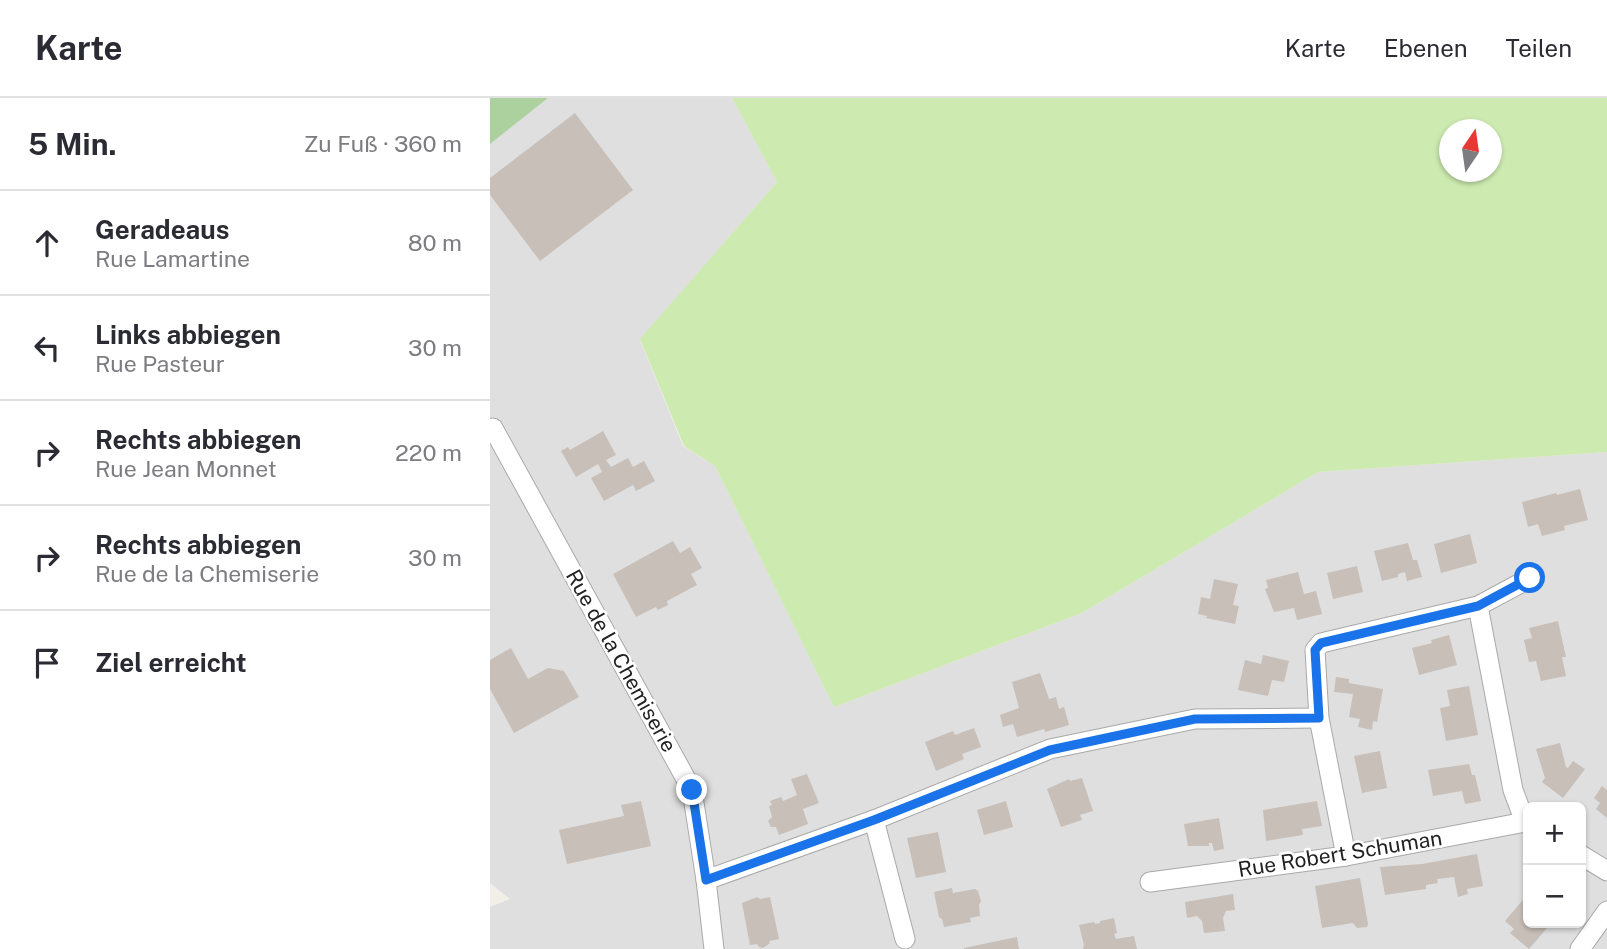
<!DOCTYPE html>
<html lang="de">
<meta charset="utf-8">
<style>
:root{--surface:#fff;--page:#f2f2f3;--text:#2b2b33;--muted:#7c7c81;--line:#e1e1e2}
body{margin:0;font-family:"Public Sans",sans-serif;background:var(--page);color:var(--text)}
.controls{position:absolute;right:21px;bottom:21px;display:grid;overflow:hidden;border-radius:10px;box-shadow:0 2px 5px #0004}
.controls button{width:63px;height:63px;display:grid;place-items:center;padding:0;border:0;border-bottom:2px solid var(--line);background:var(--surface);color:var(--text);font:35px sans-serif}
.compass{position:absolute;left:949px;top:21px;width:63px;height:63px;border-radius:50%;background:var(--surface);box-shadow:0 2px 5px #0004;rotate:13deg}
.stop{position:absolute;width:21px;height:21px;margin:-16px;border:5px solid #1a73e8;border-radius:50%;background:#fff}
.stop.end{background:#1a73e8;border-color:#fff;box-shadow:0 2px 7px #0008}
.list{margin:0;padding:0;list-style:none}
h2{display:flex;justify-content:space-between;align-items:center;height:91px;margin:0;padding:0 28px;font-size:30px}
h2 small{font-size:23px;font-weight:400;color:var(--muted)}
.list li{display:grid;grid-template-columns:46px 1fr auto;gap:21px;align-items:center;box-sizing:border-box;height:105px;padding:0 28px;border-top:2px solid var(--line)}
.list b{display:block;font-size:26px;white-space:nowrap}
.list p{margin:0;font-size:23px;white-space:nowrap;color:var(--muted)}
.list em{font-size:23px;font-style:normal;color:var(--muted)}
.icon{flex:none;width:38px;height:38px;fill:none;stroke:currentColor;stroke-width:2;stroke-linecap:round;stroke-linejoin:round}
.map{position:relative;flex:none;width:1117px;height:851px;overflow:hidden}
header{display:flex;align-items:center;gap:42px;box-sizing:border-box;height:98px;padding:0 35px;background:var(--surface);border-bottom:2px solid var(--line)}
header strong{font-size:33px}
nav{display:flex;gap:38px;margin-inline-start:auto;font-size:24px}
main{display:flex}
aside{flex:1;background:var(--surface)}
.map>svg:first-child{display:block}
</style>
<header>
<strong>Karte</strong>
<nav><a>Karte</a><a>Ebenen</a><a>Teilen</a></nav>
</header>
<main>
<aside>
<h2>5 Min.<small>Zu Fuß · 360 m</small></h2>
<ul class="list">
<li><svg class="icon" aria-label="ahead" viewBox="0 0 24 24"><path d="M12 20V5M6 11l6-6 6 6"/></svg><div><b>Geradeaus</b><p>Rue Lamartine</p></div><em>80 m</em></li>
<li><svg class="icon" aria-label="left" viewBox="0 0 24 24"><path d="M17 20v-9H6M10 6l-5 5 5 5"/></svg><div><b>Links abbiegen</b><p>Rue Pasteur</p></div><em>30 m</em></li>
<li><svg class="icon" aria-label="right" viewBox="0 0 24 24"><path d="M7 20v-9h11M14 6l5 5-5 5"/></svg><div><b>Rechts abbiegen</b><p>Rue Jean Monnet</p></div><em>220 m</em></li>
<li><svg class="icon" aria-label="right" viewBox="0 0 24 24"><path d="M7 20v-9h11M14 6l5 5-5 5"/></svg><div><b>Rechts abbiegen</b><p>Rue de la Chemiserie</p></div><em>30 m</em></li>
<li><svg class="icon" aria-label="arrive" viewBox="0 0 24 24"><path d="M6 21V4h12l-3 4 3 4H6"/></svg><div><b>Ziel erreicht</b></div></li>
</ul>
</aside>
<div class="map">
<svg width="1117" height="851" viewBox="0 0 1117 851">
<rect width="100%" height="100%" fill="#f2efe9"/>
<path fill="#e0dfdf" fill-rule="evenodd" d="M58,0H242L287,84L150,242L193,348L225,368L344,609L592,515L828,374L1117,354V851H0V809L20,801L0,785V46ZM1038,709H1091V825H1038Z"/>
<path fill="#cdebb0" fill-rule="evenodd" d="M242,0H1117V354L828,374L592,515L344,609L225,368L194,348L150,241L287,84ZM960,32H1002V74H960Z"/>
<path fill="#add19e" d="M0,0H58L0,46Z"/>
<g fill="#c7bfb8">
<path d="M85,15L143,92L50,163L0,97V80Z"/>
<path d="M113,333L126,357L116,362L121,369L138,360L143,369L154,363L165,383L146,393L143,387L114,403L101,380L112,374L108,366L86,379L71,353L78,349L80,352Z"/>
<path d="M1090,391L1098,422L1074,428L1075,432L1052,438L1048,426L1038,429L1032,404L1066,395L1067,397Z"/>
<path d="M980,436L987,465L951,475L944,446Z"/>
<path d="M183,443L190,455L200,449L212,470L201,476L207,487L177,503L178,507L168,512L166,509L146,519L123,476Z"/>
<path d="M918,445L923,462H927L932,479L917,483L915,474L908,476V479L892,483L884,453Z"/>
<path d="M867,468L873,494L843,501L837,475Z"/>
<path d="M808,474L814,496L826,493L832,516L807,522L804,510L784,514L775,491L778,490L776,482Z"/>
<path d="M724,481L748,486L743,507L749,508L745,526L716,520L717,518L708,516L711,499L720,501Z"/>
<path d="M1068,523L1076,559H1072L1076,578L1051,583L1046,563L1039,564L1034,542L1042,540L1039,530Z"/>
<path d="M959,537L967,567L929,577L922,550L942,545L941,542Z"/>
<path d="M21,550L38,581L58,570L74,573L89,599L24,635L0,591V562Z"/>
<path d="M773,557L799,563L794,584L782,582L778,598L748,592L755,562L771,566Z"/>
<path d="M550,575L559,601L566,599L569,611L574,609L579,627L555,634L554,631L527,639L523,626L513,629L510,617L529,610L522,584Z"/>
<path d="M846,579L859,581V585L893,591L887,624L883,623L882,632L868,629L870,621L859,619L863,596L844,594Z"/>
<path d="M979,588L988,637L956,643L950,610L960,608L957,592Z"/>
<path d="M484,630L491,649L472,656L474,661L446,673L435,644L463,633L465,637Z"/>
<path d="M1070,645L1076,669L1078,670L1083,663L1095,671L1073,700L1052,684L1055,680L1046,651Z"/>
<path d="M890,653L897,690L872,695L864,658Z"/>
<path d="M979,666L982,677H985L991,703L975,706L972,693L943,698L938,672Z"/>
<path d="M317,676L329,705L313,711L318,726L289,737L286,729H281L278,723L282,719L279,708L282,707L280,703L291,699L293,703L307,697L301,681Z"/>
<path d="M592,680L603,713L590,717L592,722L571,729L557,691L579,681L580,683Z"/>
<path d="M1112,688L1117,692V720L1106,711L1110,705L1104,700Z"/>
<path d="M151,703L161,748L77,766L69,732L134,718L131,707Z"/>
<path d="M516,703L523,729L494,737L487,712Z"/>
<path d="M827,703L832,728L812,731L813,737L776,743L773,712Z"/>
<path d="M729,720L734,751L724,753L722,745H719V748H698L694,726Z"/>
<path d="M448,734L456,774L426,780L417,740Z"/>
<path d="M987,756L993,788L977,791L978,796L968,799L964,779L947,781L948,785L936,787V791L895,797L890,769L932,766Z"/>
<path d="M870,780L878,826L877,829L867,830L863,825L832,830L825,788Z"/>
<path d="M462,790L463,795L485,791L488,793L491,803L489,807L490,818L480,820L481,824L454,829L452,821L449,819L444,794Z"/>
<path d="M743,796L745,812L736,813L733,820L735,833L714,835L712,823L707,818L697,820L695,804Z"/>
<path d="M1038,796V825H1051L1057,830L1039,851L1020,835L1024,831L1015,823Z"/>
<path d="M267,799L270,801L280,799L289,841L279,843L280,845L273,850L269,849L267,846L260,847L252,805Z"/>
<path d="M624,820L627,835L624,836L626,841L644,838L647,851H593L594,847L589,827L604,824L605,826L610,825V823Z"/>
<path d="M527,839L529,851H474V850Z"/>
</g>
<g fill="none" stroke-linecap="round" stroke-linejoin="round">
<g stroke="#a9a9a9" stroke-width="21">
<g id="street">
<path d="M0,333L3,330L202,692L216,782L224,851"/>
<path d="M988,508L1023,692L1035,724"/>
<path d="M384,722L415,841"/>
<path d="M1091,757L1117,773"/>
<path d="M856,758L829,620L825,552L831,545L988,508L1040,480"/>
<path d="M216,782L384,722L560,651L705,621L829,620"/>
<path d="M660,784L856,758L1035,724L1038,726"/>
<path d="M1090,851L1117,813"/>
</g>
</g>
<use href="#street" stroke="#fff" stroke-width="19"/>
</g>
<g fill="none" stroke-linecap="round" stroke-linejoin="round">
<path stroke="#1a73e8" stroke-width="9" d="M202,692L216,782L384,722L560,652L705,621L829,620L825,552L831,545L988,508L1040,480"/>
</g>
<g text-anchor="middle" stroke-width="5" stroke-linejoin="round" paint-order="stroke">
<g font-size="21" fill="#222" stroke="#fff">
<text transform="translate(131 563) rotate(61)" y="7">Rue de la Chemiserie</text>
<text transform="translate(850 756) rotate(-9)" y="7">Rue Robert Schuman</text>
</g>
</g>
</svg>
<div class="controls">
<button>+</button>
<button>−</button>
</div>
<svg class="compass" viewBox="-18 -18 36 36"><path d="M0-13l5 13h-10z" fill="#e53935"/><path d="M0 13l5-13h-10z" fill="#7c7c81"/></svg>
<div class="stop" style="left:1040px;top:480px"></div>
<div class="stop end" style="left:202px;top:692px"></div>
</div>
</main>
